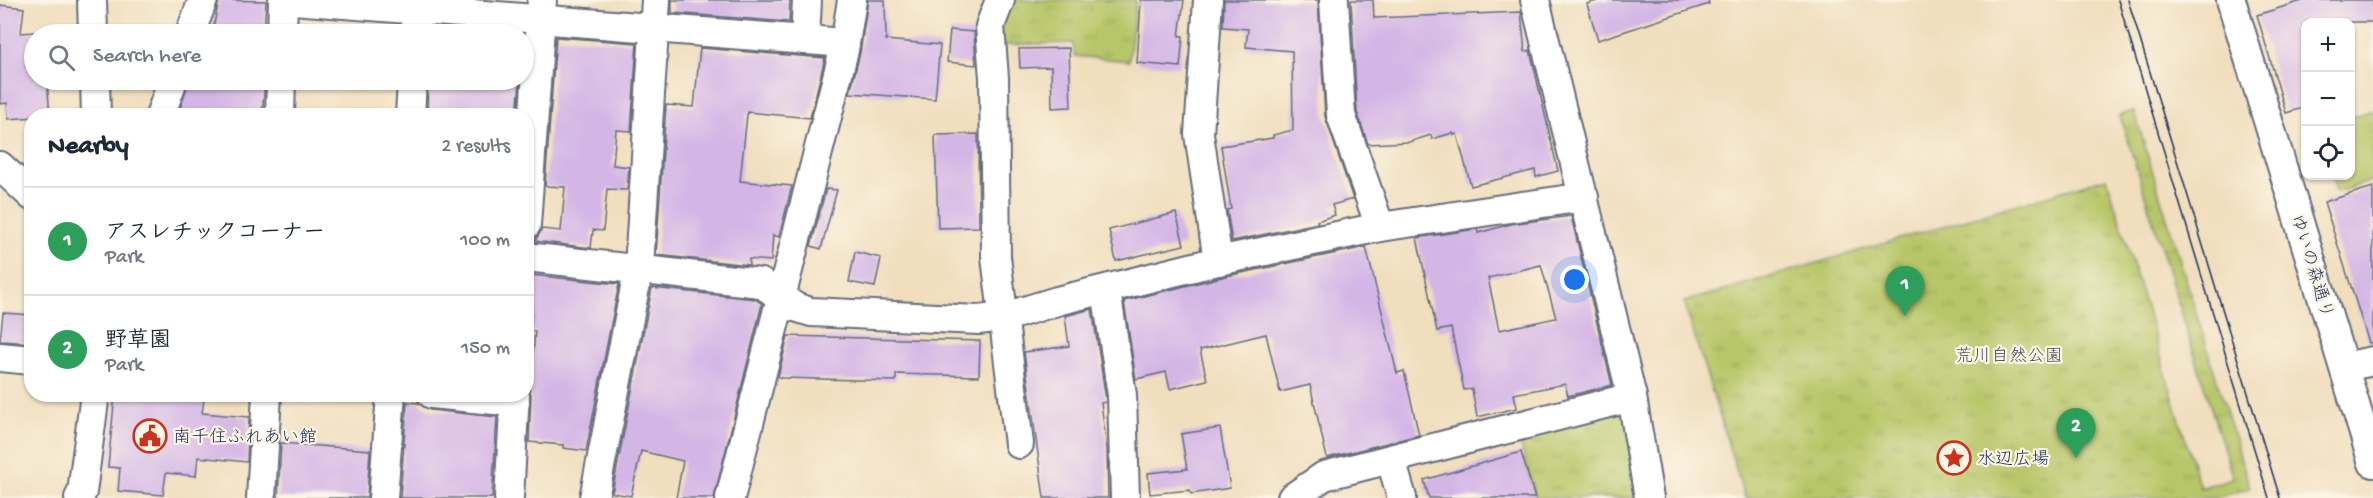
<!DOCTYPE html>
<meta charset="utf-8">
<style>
:root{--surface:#fff;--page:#f2f2f3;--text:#1f2937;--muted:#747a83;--line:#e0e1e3;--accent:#c8321e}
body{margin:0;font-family:"Gochi Hand","Klee One",sans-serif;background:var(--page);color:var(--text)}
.controls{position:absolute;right:18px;top:18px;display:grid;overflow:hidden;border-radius:12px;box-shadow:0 2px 4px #0004}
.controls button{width:54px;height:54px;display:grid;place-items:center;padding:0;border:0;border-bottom:2px solid var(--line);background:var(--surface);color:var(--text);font:30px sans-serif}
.you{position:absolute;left:1575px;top:280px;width:21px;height:21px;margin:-15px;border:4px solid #fff;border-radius:50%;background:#1a73e8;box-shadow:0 0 0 9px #1a73e833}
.badge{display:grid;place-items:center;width:39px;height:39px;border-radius:50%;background:var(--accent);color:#fff;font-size:20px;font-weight:700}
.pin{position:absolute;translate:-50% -50px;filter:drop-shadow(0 2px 3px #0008)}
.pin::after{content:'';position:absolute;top:32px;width:21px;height:18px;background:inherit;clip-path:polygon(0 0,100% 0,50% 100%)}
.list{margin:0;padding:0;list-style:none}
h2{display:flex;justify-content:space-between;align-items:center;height:78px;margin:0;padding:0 24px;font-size:26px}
h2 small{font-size:20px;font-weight:400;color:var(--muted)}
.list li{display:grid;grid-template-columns:39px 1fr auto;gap:18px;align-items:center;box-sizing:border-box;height:108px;padding:0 24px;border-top:2px solid var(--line)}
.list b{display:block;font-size:22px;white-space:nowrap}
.list p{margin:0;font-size:20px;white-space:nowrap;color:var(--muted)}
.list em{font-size:20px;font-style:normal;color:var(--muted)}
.icon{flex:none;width:33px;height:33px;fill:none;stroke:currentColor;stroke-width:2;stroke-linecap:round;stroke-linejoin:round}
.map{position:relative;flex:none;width:2373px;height:498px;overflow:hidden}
.search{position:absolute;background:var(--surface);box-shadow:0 2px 4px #0004;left:24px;top:24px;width:510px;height:66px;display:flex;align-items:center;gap:15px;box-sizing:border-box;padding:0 21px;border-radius:33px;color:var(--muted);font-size:22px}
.panel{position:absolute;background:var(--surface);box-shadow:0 2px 4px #0004;left:24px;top:108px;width:510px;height:294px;border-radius:24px}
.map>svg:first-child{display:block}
</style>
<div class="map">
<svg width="2373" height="498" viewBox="0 0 2373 498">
<defs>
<pattern id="park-tufts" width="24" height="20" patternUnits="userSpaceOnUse" patternTransform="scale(1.5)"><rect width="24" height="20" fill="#b7c668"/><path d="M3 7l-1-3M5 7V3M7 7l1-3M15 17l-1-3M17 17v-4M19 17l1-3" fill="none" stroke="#9daa5d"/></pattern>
</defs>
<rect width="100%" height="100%" fill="#fcf5e5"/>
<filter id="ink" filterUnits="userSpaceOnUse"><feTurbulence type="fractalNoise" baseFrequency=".0167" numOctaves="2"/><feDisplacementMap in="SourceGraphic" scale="12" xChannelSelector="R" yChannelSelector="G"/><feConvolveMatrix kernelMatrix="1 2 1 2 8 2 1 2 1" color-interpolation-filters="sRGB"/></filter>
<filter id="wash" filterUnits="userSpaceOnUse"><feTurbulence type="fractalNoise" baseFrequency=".008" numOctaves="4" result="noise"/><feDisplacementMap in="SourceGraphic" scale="24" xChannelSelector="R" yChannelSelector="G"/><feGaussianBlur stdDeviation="1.35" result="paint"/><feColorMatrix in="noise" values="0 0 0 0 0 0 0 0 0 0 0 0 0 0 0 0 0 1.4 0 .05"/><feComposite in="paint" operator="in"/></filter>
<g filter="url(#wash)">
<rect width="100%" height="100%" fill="#f0debd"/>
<path fill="#b7c668" stroke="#697a63" stroke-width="1.5" d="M2373,110V181L2336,192L2332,176H2350L2351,117Z"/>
<g fill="url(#park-tufts)" stroke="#697a63" stroke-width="1.5">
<path d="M1007,0H1136L1129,61L1075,56L1073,43L996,45Z"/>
<path d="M2134,111L2250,488L2217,498H1745L1684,302L2107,178L2200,488L2233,478L2120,115Z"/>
<path d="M1614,411L1626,417L1638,498H1536L1519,438Z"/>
</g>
<g id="blocks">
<g fill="#d3b5e6" fill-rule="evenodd">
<path d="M219,0L266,1L264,34H212Z"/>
<path d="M672,0H790L789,22L672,13Z"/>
<path d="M868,0H885L886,40L940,45L935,99L850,93L860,53Z"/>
<path d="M1141,0H1184L1179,36H1183L1180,67L1137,63Z"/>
<path d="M1224,0H1318L1325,116L1353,199L1332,205L1335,215L1317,221L1318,223L1232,241L1227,210L1231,209L1221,146L1273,138V135L1293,130L1292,51L1246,47L1248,29L1223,27Z"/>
<path d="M1351,0H1373L1374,18L1521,12L1525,52L1530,50L1558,171L1536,177L1535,170L1471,186L1457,134L1454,135L1453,133L1432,139L1431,135L1409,142L1368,144L1357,112Z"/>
<path d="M1600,0H1708L1709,4L1598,40L1587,4Z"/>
<path d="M2305,0H2373V22H2306V107L2286,113L2257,15Z"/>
<path d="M0,5L24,8L21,33L34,32V80H47L50,116L8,119L7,103L0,104Z"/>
<path d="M432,27L475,31V34H432Z"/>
<path d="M950,30L974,32L976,65L947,62Z"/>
<path d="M556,37L637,43L631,131L616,130L613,165L629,167L627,190L607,189L603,231L593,230L591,248L535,241L542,229L561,231L565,187L545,186Z"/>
<path d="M700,48L825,58L810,118L748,112L747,115L740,181L792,186L779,237L773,235L771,261L749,259V265L656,255L666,105L694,107Z"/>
<path d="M1069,48L1071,107L1052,108L1051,67L1020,68L1019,49Z"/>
<path d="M189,80H265L262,116H178Z"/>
<path d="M428,80H520L517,116H427Z"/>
<path d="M978,134L979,227L938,228L935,135Z"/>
<path d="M2373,187V342L2369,343L2324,202Z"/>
<path d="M826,189L837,190L821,249L811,246Z"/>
<path d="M1176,213L1184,245L1116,261L1109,230Z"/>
<path d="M1571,216L1612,385L1568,396L1565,384L1514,394L1517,408L1477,417L1472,389L1464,390L1451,328L1437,331L1417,238L1477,229L1478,233L1511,224ZM1541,265L1556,318L1499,330L1488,278Z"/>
<path d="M1366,247L1397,373L1404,371L1419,435L1327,458L1310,385L1280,392L1266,334L1200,350L1207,380L1170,389L1166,372L1136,379L1124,301L1222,277Z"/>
<path d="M855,252L881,258L875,287L849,282Z"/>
<path d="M530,275L619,284L586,451L563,448V445L529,442L531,395L526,376L531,377L535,331H530L532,309L526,308Z"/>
<path d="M652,288L755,299L762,304L714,498H676L683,461L641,451L631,496L612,493Z"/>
<path d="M1092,309L1106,400V402L1101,403L1107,449L1108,498H1044L1024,352L1069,346L1065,316Z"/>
<path d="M3,313L32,315V343L0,341Z"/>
<path d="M788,336L980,341L979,376L896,374V381L782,378L778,377Z"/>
<path d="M115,394L204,400L202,413L249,417L247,462L198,457L196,476L166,473L163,495L118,491L120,468L108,467Z"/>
<path d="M407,402L419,403L430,410L497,417L492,498H400Z"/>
<path d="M1220,428L1230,488L1191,494L1190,490L1150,494L1148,473L1187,469L1181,434Z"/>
<path d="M281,443L370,450L367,498H278Z"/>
<path d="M1521,452L1535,498H1429L1424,480Z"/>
</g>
</g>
</g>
<g filter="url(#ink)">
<use href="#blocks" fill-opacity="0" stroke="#666c7f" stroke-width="1.5"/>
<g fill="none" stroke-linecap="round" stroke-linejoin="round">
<g stroke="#666c7f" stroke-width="32">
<g id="minor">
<path d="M92,0L93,34"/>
<path d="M293,0L845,43"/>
<path d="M1000,0L990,26L994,78L996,257L1019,444"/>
<path d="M1208,0L1199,134L1218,261"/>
<path d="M1334,0L1341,115L1380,227"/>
<path d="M1535,0L1632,397L1649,498"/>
<path d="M2231,0L2373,463"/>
<path d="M190,34L203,0"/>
<path d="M282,34L283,0"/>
<path d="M415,34L417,0"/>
<path d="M805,40L807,0"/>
<path d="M95,80L96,116"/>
<path d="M160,116L173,80"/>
<path d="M280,116L281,80"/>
<path d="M410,116L412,80"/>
<path d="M0,166L32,196"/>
<path d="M526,225L542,0"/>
<path d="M526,257L761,283L795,307L811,312L978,320L1005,317L1057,301L1218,261L1380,227L1584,197"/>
<path d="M1106,290L1122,395L1125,498"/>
<path d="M0,357L32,360"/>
<path d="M2344,367L2373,361"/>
<path d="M432,394L515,402"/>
<path d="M1391,460L1402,498"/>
<path d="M79,498L82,492L95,394"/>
<path d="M261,498L267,394"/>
<path d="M383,498L391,394"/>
<path d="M509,498L515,394"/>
<path d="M594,498L639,267L656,0"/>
<path d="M730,498L844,50L852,0"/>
<path d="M1292,498L1324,476L1632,397"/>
</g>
</g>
<use href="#minor" stroke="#fff" stroke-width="28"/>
<g stroke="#1b2f5e" stroke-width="1.5">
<path d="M2118,0L2269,498"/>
<path d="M2128,0L2280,498"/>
</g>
</g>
</g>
<defs>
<g id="civic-ring" transform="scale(1.725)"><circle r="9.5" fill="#fcf5e5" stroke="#c8321e" stroke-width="1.5"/><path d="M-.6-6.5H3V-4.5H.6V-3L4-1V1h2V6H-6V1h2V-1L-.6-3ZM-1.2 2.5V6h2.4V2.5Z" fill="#c8321e"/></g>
<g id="sight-ring" transform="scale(1.725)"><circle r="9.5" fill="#fcf5e5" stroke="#c8321e" stroke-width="1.5"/><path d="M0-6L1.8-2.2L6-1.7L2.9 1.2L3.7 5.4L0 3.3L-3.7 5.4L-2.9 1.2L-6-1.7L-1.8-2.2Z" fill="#c8321e"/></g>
</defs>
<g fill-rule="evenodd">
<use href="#civic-ring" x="150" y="436"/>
<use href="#sight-ring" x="1954" y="458"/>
</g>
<g text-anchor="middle" stroke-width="4.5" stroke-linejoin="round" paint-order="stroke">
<g font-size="18" fill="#1b2f5e" stroke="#fcf5e5">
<text transform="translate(2313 266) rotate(73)" y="6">ゆいの森通り</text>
</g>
<g font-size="18" fill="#425560" stroke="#fcf5e5">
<text x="2009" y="361">荒川自然公園</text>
</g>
<g font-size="18" fill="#1b2f5e" stroke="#fcf5e5" text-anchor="start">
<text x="173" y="442">南千住ふれあい館</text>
<text x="1977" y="464">水辺広場</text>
</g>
</g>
</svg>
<div class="controls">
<button>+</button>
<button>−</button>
<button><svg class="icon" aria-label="locate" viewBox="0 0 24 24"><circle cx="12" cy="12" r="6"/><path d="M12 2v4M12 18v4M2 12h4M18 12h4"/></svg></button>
</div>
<div class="you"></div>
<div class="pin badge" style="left:1905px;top:316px;background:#2e9e5b">1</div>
<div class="pin badge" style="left:2076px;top:458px;background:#2e9e5b">2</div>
<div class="search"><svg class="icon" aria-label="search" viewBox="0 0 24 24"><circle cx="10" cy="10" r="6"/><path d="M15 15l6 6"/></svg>Search here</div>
<section class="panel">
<h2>Nearby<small>2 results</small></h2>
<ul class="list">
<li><span class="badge" style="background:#2e9e5b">1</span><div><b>アスレチックコーナー</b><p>Park</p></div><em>100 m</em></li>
<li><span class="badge" style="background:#2e9e5b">2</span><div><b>野草園</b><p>Park</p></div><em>150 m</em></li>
</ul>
</section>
</div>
